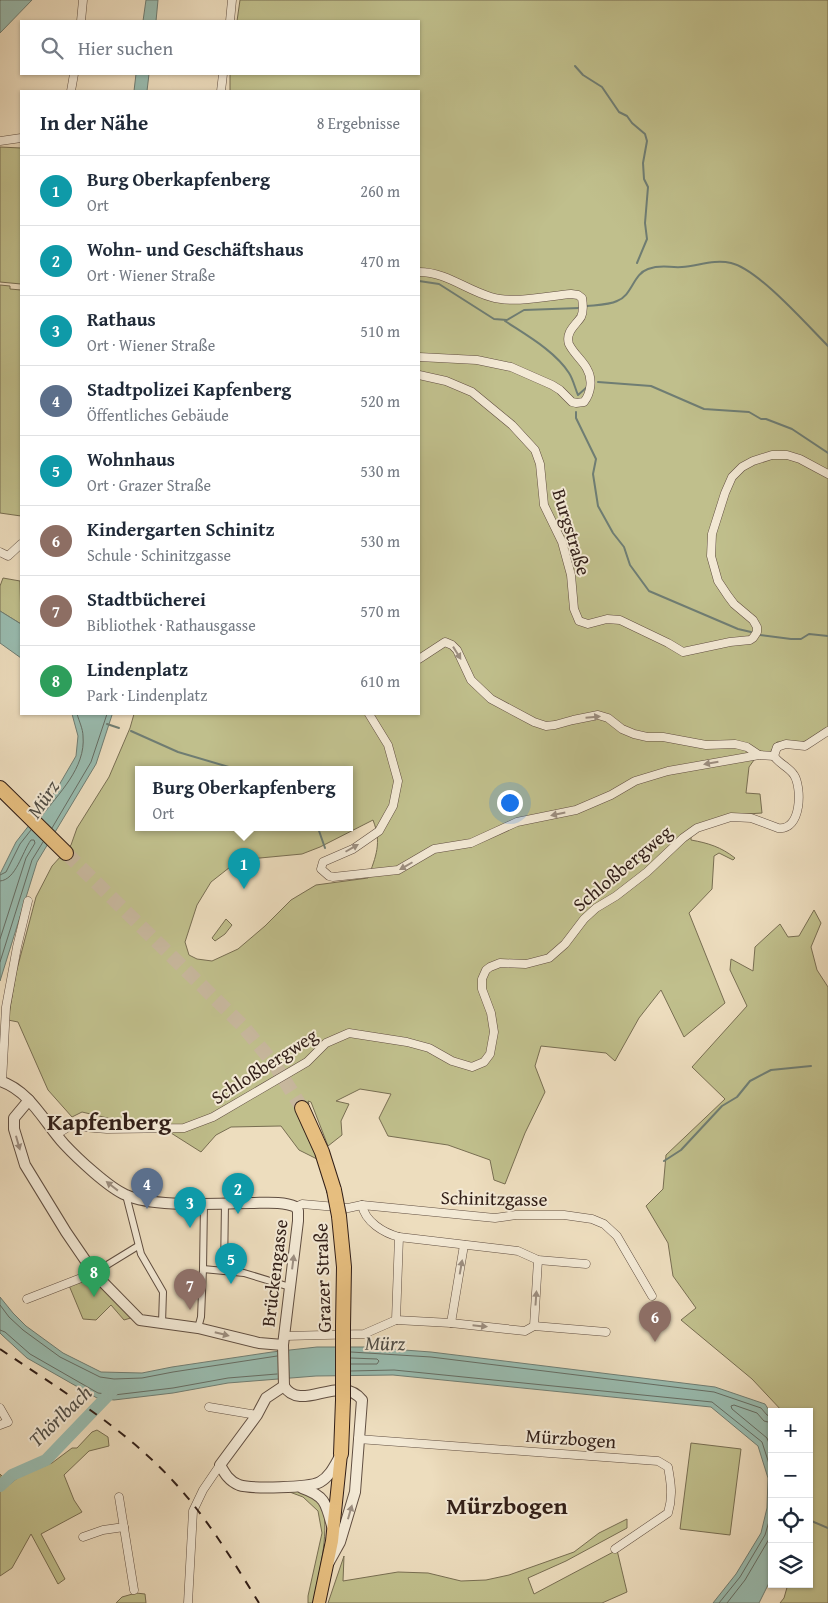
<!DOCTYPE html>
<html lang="de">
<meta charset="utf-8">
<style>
:root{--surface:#fff;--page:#f6f6f7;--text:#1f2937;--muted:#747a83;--line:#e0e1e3;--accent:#111827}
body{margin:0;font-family:"Gentium Book Plus",serif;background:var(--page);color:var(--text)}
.controls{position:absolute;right:15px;bottom:15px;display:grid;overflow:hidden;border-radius:0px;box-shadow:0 1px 4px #0004}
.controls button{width:45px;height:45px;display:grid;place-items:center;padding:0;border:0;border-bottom:1px solid var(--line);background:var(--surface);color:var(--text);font:25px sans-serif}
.you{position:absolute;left:509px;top:802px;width:18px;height:18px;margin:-12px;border:4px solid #fff;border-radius:50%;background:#1a73e8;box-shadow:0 0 0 8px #1a73e833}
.badge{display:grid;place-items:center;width:32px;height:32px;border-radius:50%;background:var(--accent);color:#fff;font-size:16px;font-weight:700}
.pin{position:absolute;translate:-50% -41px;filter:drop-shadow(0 1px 2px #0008)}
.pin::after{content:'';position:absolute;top:26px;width:18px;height:15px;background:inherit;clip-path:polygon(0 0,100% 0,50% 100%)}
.popup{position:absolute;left:135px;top:766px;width:218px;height:65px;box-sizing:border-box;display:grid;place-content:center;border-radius:0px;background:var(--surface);filter:drop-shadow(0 1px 4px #0005);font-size:16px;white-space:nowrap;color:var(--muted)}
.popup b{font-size:19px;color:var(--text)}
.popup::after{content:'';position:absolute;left:50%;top:100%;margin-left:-10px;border:10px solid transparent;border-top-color:var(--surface)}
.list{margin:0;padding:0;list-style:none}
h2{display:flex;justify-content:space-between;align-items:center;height:65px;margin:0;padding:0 20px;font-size:21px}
h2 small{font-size:16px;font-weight:400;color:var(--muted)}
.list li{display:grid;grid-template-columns:32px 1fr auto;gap:15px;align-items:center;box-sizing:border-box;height:70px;padding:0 20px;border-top:1px solid var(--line)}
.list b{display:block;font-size:19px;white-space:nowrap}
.list p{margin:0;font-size:16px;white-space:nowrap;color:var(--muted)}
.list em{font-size:16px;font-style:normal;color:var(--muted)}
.icon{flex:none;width:28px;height:28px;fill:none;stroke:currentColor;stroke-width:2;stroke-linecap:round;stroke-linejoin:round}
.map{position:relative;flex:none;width:828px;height:1603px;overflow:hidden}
.search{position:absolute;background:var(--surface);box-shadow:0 1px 4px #0004;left:20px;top:20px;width:400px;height:55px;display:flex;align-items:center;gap:12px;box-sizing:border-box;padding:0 18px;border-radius:0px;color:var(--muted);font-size:19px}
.panel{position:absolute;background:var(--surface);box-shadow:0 1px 4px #0004;left:20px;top:90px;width:400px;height:625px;border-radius:0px}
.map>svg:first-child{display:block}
</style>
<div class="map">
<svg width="828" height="1603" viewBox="0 0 828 1603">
<rect width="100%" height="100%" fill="#edddbe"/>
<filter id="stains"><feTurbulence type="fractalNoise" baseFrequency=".004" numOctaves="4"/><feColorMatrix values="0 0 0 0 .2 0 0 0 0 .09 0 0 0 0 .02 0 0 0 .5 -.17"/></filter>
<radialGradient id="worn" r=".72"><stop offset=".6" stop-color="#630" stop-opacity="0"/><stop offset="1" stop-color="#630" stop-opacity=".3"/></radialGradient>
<g fill="#c0bf8c" stroke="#786e52" fill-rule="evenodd">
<path d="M240,0H828V728C806,744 804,743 777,742L769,754L759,753L749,767L746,793L760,794L762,813L732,815L691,830V840C708,843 721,847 735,858L733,860L719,853L714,856L712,889L689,913L725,1003L684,1037L661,990L639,1018L615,1061L606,1053L541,1046L535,1066L545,1092L525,1133L505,1184L494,1180L490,1160L448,1145L388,1136L379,1118L391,1094L360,1089L336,1101L349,1104L341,1121L342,1135L328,1146L311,1102L308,1101L309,1104L297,1112L309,1136L317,1159L299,1150L281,1126L231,1127L216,1135L201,1152L171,1133L82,1112L72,1117L48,1090L18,1022L8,1020L16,973L36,897L52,866L71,845L77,828L109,777L130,728L134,714H419V91H230V74H419V21H237ZM139,770H349V828H139ZM373,820C382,843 376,856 368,878L316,885L291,900L265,926L238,949L212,961L197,959L189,955L185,942L197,905L211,882L239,860L302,854L320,847Z"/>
<path d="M0,147L21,148V284L0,282Z"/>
<path d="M0,285L10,286V289L21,290V516L0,513Z"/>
<path d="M3,578L20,581L21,624L0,611V586Z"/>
<path d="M814,910L821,923L811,947L817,970L828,987V1603H780L784,1598L788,1584H809V1506L811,1500L809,1487V1412H783L752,1379L681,1320L696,1308L673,1276L668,1243L646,1206L663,1189L666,1155L725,1099L692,1067L747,1006L730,970L731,959L753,971L755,947L780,924L788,937L799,936Z"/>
<path d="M226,919L232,925L225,934L215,941L212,938Z"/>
<path d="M90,1274L134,1317L124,1320L111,1305L96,1320L83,1319L68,1283Z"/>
<path d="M97,1430L108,1437L109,1446L89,1451L64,1475L74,1500L82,1512L41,1534L65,1579L58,1584L31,1534L12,1568L0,1576V1474L10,1484L20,1476L52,1463L72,1448H77L92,1432Z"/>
<path d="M691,1443L741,1449L730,1535L680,1529Z"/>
<path d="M287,1491H303L323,1506C329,1538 319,1571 313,1603H308V1596L322,1533L318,1511L303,1497Z"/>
<path d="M627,1519V1528L566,1561L528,1578L534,1594L617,1550L627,1592L602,1603H328L344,1556L343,1581L398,1572L428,1573L461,1581L486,1580L509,1575L574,1552L599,1533Z"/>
<path d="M136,1593L145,1594L146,1603H116L122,1597Z"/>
</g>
<g fill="#99bcb0" stroke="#6f7d73">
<path d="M1,0H32L0,33V1Z"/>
<path d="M146,0H158L156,21H143Z"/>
<path d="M136,74H149L147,91H134Z"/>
<path d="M0,611L21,624V658L0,643Z"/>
<path d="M72,714H112V715L96,764L37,862L0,981V874L16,842L55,792L76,756L78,736Z"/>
<path d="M0,1297L13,1313L26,1326L63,1353L101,1372L142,1373L172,1367L272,1352L317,1347H364L431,1352L715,1387L765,1404L772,1415V1577L759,1603H713L736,1574L761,1533L767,1508L768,1478L758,1446L711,1407L393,1375L316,1376L228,1383L173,1393L114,1400L97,1398L27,1358L2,1335L0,1333Z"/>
</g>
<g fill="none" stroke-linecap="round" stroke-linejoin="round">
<g stroke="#656d64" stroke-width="1">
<path d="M41,817C58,794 86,768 83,736C83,729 79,721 77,714"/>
<path d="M52,828L91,762L107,714"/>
<path d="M0,875L6,872L20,844L31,830"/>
<path d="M0,881C16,880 22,852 31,840H34L35,843L26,858L0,939"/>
<path d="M0,962L32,860L43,842"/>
<path d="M0,1305L9,1317L23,1330L60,1357L100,1377L114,1379L142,1378L173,1372L277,1356"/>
<path d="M0,1330L5,1332L30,1354L98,1393L114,1395L173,1388L228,1378L277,1374"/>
<path d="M351,1352L431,1357L714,1392L761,1408L767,1415L772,1417"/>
<path d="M351,1358L377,1359L379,1361L377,1364H351"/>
<path d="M351,1371L394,1370L712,1402L762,1442L772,1473"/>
<path d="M772,1423L764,1421L757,1413L734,1405L731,1406L732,1409L767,1438L772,1451"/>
<path d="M719,1603L740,1577L765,1535L772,1511"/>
<path d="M727,1603L745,1580L772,1534"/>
</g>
<g stroke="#6f7d73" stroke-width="2">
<path d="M575,66L583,75L602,87L619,112L627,116L632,123L645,134L647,141L643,163L644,179L648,187L645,223L647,239L637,263"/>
<path d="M419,281L439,284L494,319L507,320L524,310L580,308"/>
<path d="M587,306C597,305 609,305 617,301C632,296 633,274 648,269C662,264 669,268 682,267C698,266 714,259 731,263C758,269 807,325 828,346"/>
<path d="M505,321C526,335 555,351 569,373C573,379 575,388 578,395L586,388"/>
<path d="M598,382L651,386L704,409L749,412L761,419H766L792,429L828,453"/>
<path d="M576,412V418L596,459L593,474L598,506L613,533L624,547L630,565L649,591L738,629L751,632"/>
<path d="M760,635L791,639H801L809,634L828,636"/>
<path d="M107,724L119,728"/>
<path d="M131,731L178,752L239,770"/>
<path d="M318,828L325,848"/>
<path d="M664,1161L681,1150L722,1106L737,1097L750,1081L771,1070L811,1066"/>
<path d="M809,1520L828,1528"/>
</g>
<path stroke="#99bcb0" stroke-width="12" d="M0,1486L12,1475L46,1460L117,1386"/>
<path stroke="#c7b79d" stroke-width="14" stroke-dasharray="14 7" stroke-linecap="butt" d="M66,853L242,1025L275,1065L302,1108"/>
<g stroke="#604e41" stroke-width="8">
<g id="pedestrian">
<path d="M128,1196L127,1199L141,1254L163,1292L162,1323"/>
<path d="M225,1203L224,1271L244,1273L290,1287"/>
<path d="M203,1269L224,1271"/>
<path d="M94,1273L138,1246"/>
<path d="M198,1328L201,1317L203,1269L204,1203"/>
</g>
</g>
<g stroke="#604e41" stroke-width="9">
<g id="minor">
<path d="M81,21L83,0"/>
<path d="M230,21L232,0"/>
<path d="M71,91L74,74"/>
<path d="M221,91L223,74"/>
<path d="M0,141L21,138"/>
<path d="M419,272C446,272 466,290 491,297C513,304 548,296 571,294L578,295L582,298C583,304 584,311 581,317C576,325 565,332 569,344C573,353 584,362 587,369C593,379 591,393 584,402L576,403L572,402L560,390L552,385L511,367L477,360L419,357"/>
<path d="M419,375L446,381L472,392L512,425L535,450L540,464L544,505L562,542L571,575L574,609L579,621L588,624L607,619L620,620L668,643L683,652L730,642L750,640L753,638L757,632V627L753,620L734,604L728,596L718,581L711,556L712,534L725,493L732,477L742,467L753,461L772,455H787L800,459L828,474"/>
<path d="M0,552L8,556L21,544"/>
<path d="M419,659L445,642L452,645L457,650L471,680L491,699L534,722L546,726L555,725L573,720L598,715L608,718L622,729L634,734L647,737H663L706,745L735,744L747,747L759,755"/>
<path d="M369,714L388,745L398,781L393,806L379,831L353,849L323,862L321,869L329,876L333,877L398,870L434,849L471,843L517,822L576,810L611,795L635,781L668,771L759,755L774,756"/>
<path d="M774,756L777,747L786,744L805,746L828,731"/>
<path d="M2,1082L6,1007L17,947L28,901"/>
<path d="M57,1134L70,1126L107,1129L184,1128L213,1117L307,1062L326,1043L349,1033L407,1042L429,1048L452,1061L472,1067L484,1062L490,1054L494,1032L491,1013L482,989V979L486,970L490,967L500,963L526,964L549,958L565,944L584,919L596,908L616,896L647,872L683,838L697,828L731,817L751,818L778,828C802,831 802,787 794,775C789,767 779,764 774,756"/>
<path d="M362,1205C365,1222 384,1233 399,1237L396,1320"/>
<path d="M296,1207L302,1204L348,1208L362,1205L495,1218L516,1215H564L592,1219L604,1224L617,1236L652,1296"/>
<path d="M399,1237L518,1251L538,1260L586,1264"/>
<path d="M27,1299L94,1273"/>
<path d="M396,1320L451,1323L525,1331L534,1326L538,1260"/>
<path d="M451,1323L464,1245"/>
<path d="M534,1326L606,1332"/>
<path d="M285,1336L364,1334L396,1320"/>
<path d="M209,1407L257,1415"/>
<path d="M0,1408L8,1422L0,1425"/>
<path d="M358,1439L658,1461L668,1467C671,1483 673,1497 668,1513L615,1549"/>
<path d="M119,1497L134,1590"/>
<path d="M83,1537L103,1530L124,1527"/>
<path d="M188,1603L193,1511L203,1490L220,1465"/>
</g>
</g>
<g stroke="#604e41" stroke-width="12">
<g id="tertiary">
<path d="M0,1081C30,1091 44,1122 64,1144C77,1158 109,1188 126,1195C154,1208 218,1203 251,1203C265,1203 282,1201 296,1207L298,1211V1221L283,1345L284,1386"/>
<path d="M29,1100L14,1118V1129L25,1165L66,1232L94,1273L140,1320L198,1328L259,1343L283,1345"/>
<path d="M284,1386C301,1414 340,1372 362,1400L355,1492L340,1542L329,1562"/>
<path d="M284,1386L266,1398L257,1415L220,1465C225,1474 229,1481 239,1485C251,1489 309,1488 320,1482C329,1477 334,1467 339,1458"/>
<path d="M302,1488C325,1496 326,1503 332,1526"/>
</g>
</g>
<g stroke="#311e17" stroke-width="14">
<path id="primary" d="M319,1603L332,1541L341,1454"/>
</g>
<g stroke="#311e17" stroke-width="16">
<g id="trunk">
<path d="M0,788L66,853"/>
<path d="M302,1108L322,1152L334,1190"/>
<path d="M339,1216L344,1267L343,1326"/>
<path d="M341,1454L343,1400"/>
</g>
</g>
<use href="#pedestrian" stroke="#f3e9d5" stroke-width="6"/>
<use href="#minor" stroke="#f3e9d5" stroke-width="8"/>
<use href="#tertiary" stroke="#f3e9d5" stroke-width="10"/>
<use href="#primary" stroke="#e6be7f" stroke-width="12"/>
<use href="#trunk" stroke="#e6be7f" stroke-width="14"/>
<path stroke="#311e17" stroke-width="2" stroke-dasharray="9 9" stroke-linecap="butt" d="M0,1349C59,1389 126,1429 174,1482C208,1519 233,1561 259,1603"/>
<g stroke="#311e17" stroke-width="16" stroke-linecap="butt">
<g id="trunk-bridge">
<path d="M334,1190L339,1216"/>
<path d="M343,1400V1326"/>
</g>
</g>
<use href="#trunk-bridge" stroke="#e6be7f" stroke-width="14"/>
</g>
<defs><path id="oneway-solid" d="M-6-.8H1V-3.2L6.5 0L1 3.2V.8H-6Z" transform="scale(1.25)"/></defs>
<g fill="#9c8e80">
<use href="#oneway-solid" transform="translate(457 653) rotate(58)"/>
<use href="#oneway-solid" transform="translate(593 717) rotate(-5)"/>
<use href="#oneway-solid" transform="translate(711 763) rotate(170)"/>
<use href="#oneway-solid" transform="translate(558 814) rotate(168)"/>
<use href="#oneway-solid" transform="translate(352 848) rotate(-30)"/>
<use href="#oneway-solid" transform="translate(406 866) rotate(150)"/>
<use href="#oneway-solid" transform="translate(18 1143) rotate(74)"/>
<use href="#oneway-solid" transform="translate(112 1186) rotate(-142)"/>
<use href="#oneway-solid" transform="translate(293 1262) rotate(-83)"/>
<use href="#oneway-solid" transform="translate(461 1267) rotate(-80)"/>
<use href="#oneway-solid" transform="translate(536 1298) rotate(-86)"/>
<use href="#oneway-solid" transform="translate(480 1326) rotate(6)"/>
<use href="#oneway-solid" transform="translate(222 1334) rotate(14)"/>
<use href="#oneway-solid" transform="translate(350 1512) rotate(-74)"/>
</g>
<g text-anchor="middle" stroke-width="4" stroke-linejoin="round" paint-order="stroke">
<g font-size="19" fill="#311e17" stroke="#f3e9d5">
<text transform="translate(572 532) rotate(73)" y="7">Burgstraße</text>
<text transform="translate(622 868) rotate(-40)" y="7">Schloßbergweg</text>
<text transform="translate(264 1066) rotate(-33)" y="7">Schloßbergweg</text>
<text transform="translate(494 1198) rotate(1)" y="7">Schinitzgasse</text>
<text transform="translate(274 1273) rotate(-83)" y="7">Brückengasse</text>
<text transform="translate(322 1278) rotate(-92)" y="7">Grazer Straße</text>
<text transform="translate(571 1438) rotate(4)" y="7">Mürzbogen</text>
</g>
<g font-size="20" font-style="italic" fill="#504d45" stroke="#f3e9d5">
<text transform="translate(43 799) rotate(-56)" y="7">Mürz</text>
<text transform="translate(385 1343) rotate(1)" y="7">Mürz</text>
<text transform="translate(60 1416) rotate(-44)" y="7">Thörlbach</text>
</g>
<g font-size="24" font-weight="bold" fill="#311e17" stroke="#f3e9d5">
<text x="109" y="1130">Kapfenberg</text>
<text x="507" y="1514">Mürzbogen</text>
</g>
</g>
<rect width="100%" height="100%" filter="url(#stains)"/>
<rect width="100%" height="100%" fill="url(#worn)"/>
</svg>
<div class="controls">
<button>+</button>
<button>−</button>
<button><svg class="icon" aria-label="locate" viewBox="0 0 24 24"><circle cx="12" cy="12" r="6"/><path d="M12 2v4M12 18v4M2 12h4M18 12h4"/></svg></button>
<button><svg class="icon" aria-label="layers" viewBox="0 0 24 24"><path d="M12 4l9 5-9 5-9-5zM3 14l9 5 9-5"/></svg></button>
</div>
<div class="you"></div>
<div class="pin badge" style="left:244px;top:889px;background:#0f9aa8">1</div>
<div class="popup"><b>Burg Oberkapfenberg</b>Ort</div>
<div class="pin badge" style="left:238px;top:1214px;background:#0f9aa8">2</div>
<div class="pin badge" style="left:190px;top:1228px;background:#0f9aa8">3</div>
<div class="pin badge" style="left:147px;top:1209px;background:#5c6f8a">4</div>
<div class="pin badge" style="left:231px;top:1284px;background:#0f9aa8">5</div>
<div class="pin badge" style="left:655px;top:1342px;background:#8d6e63">6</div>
<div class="pin badge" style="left:190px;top:1310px;background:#8d6e63">7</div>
<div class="pin badge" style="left:94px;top:1297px;background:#2e9e5b">8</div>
<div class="search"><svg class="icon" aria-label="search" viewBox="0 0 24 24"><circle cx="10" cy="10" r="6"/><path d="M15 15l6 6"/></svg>Hier suchen</div>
<section class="panel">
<h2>In der Nähe<small>8 Ergebnisse</small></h2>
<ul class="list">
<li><span class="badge" style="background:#0f9aa8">1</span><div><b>Burg Oberkapfenberg</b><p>Ort</p></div><em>260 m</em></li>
<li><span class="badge" style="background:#0f9aa8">2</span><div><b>Wohn- und Geschäftshaus</b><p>Ort · Wiener Straße</p></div><em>470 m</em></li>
<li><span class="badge" style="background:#0f9aa8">3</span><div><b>Rathaus</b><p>Ort · Wiener Straße</p></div><em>510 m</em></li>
<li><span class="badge" style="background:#5c6f8a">4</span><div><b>Stadtpolizei Kapfenberg</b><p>Öffentliches Gebäude</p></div><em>520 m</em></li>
<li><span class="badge" style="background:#0f9aa8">5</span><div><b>Wohnhaus</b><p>Ort · Grazer Straße</p></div><em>530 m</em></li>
<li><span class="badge" style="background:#8d6e63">6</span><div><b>Kindergarten Schinitz</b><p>Schule · Schinitzgasse</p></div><em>530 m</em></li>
<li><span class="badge" style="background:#8d6e63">7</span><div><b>Stadtbücherei</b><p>Bibliothek · Rathausgasse</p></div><em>570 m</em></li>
<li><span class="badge" style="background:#2e9e5b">8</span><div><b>Lindenplatz</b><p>Park · Lindenplatz</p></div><em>610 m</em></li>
</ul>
</section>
</div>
